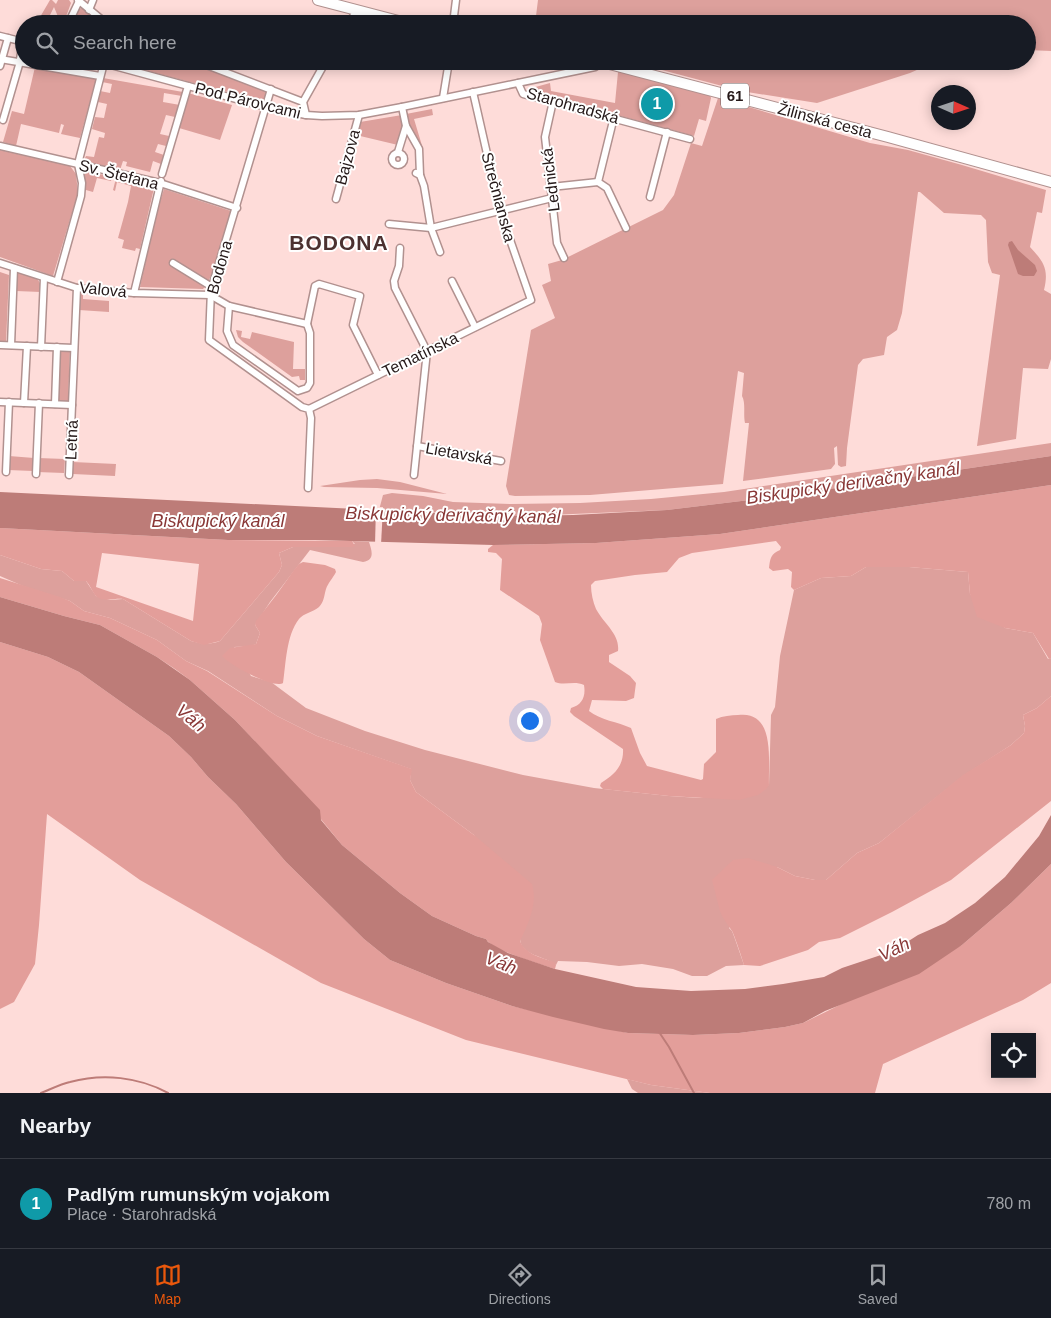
<!DOCTYPE html>
<meta charset="utf-8">
<style>
:root{--surface:#171b24;--page:#242831;--text:#f1f3f6;--muted:#9ea1a6;--line:#363941;--accent:#ea580c}
body{margin:0;font-family:Helvetica,sans-serif;background:var(--page);color:var(--text)}
.controls{position:absolute;right:15px;bottom:15px;display:grid;overflow:hidden;border-radius:0px;box-shadow:0 2px 12px #0003}
.controls button{width:45px;height:45px;display:grid;place-items:center;padding:0;border:0;border-bottom:1px solid var(--line);background:var(--surface);color:var(--text);font:25px sans-serif}
.compass{position:absolute;left:931px;top:85px;width:45px;height:45px;border-radius:50%;background:var(--surface);box-shadow:0 2px 12px #0003;rotate:93deg}
.you{position:absolute;left:529px;top:720px;width:18px;height:18px;margin:-12px;border:4px solid #fff;border-radius:50%;background:#1a73e8;box-shadow:0 0 0 8px #1a73e833}
.badge{display:grid;place-items:center;width:32px;height:32px;border-radius:50%;background:var(--accent);color:#fff;font-size:16px;font-weight:700}
.pin{position:absolute;translate:-50% -50%;border:2px solid #fff;box-shadow:0 1px 5px #0006}
.list{margin:0;padding:0;list-style:none}
h2{display:flex;justify-content:space-between;align-items:center;height:65px;margin:0;padding:0 20px;font-size:21px}
h2 small{font-size:16px;font-weight:400;color:var(--muted)}
.list li{display:grid;grid-template-columns:32px 1fr auto;gap:15px;align-items:center;box-sizing:border-box;height:90px;padding:0 20px;border-top:1px solid var(--line)}
.list b{display:block;font-size:19px;white-space:nowrap}
.list p{margin:0;font-size:16px;white-space:nowrap;color:var(--muted)}
.list em{font-size:16px;font-style:normal;color:var(--muted)}
.icon{flex:none;width:28px;height:28px;fill:none;stroke:currentColor;stroke-width:2;stroke-linecap:round;stroke-linejoin:round}
.map{position:relative;flex:none;width:1051px;height:1093px;overflow:hidden}
.search{position:absolute;background:var(--surface);box-shadow:0 2px 12px #0003;left:15px;right:15px;top:15px;height:55px;display:flex;align-items:center;gap:12px;box-sizing:border-box;padding:0 18px;border-radius:28px;color:var(--muted);font-size:19px}
.sheet{height:155px;background:var(--surface)}
nav{display:flex;justify-content:space-around;align-items:center;box-sizing:border-box;height:70px;border-top:1px solid var(--line);background:var(--surface);font-size:14px;color:var(--muted)}
nav a{display:grid;justify-items:center;gap:2px}
nav .on{color:var(--accent)}
.map>svg:first-child{display:block}
</style>
<div class="map">
<svg width="1051" height="1093" viewBox="0 0 1051 1093">
<rect width="100%" height="100%" fill="#fedcd9"/>
<g fill="#dda09c">
<path d="M50,0H52L56,4L58,0H69L71,3L64,22L59,19L54,7L47,21L48,24H36Z"/>
<path d="M538,0H1051V51L1027,50V24H535Z"/>
<path d="M82,8L102,24H71L78,9Z"/>
<path d="M110,61H189L265,89L266,93L264,100L262,101Z"/>
<path d="M628,61H937L910,73L817,103L741,91Z"/>
<path d="M35,67L97,77L80,138L61,134L64,125L61,124L59,133L21,124L16,146L3,142L12,111L24,114Z"/>
<path d="M621,71L710,95L711,98L706,121L699,119L694,136L535,93L532,88L550,83L551,91L615,103L618,72Z"/>
<path d="M103,78L183,92L182,96L164,93L163,102L180,105L175,117L166,115L160,134L169,136L166,146L158,144L155,152L164,155L161,164L153,161L150,172L126,166L127,162L123,161L120,170L86,163L84,160L86,156L94,157L99,137L104,138L105,133L92,129L95,117L104,118L107,104L98,102L100,91L110,93L112,84L102,82Z"/>
<path d="M188,93L232,105L220,140L179,128Z"/>
<path d="M718,98L870,143L908,150L962,165L1046,190L1042,213L1037,212L1030,247C1044,262 1049,269 1044,290L1051,294V359L1048,369L1023,368L1016,439L977,446L1000,275L992,273L988,262L986,220L981,215L944,213L920,192H918L902,313L897,330L887,337L884,355L863,359L858,365L847,448L846,466L841,467L838,465L837,446L834,448L835,464L831,469L743,481L749,423H745C743,414 746,403 742,396L744,373L738,371L723,484L590,495L515,496L509,495L506,486L531,330L555,318L542,285L551,281L548,264L562,260L663,210L674,195L691,143L702,146Z"/>
<path d="M432,109L433,115L414,119L423,149H421L407,122L406,114Z"/>
<path d="M402,115L403,126L398,145L356,135L360,122Z"/>
<path d="M0,150L70,166L76,174L78,193L53,276L0,257Z"/>
<path d="M87,171L112,177L111,181L97,178L93,192L86,190L84,172Z"/>
<path d="M116,178L154,188L140,249L136,248L135,251L122,248L124,240L118,238L128,202L131,186L117,182L115,191L113,190Z"/>
<path d="M164,189L231,211C227,226 213,281 203,289L140,287L156,214Z"/>
<path d="M0,272L9,275L6,342H0Z"/>
<path d="M16,272C31,277 42,275 41,292L16,291Z"/>
<path d="M81,291H83V299L109,301V312L79,310V293Z"/>
<path d="M236,330L242,331L241,337L250,339L252,332L294,342L293,369H305V380H300L299,376L292,377L243,342L238,337Z"/>
<path d="M59,349L70,350L68,401H57Z"/>
<path d="M1051,443V456L782,496L667,510L526,516L379,510L383,495L392,493L423,496L453,502L511,504L580,503L651,499L724,492Z"/>
<path d="M9,456L34,458L33,471L8,470Z"/>
<path d="M38,458L65,459L64,473L37,472Z"/>
<path d="M73,462L116,464L115,476L73,474Z"/>
<path d="M377,479L400,482L447,494L377,488L324,487L320,486L360,480Z"/>
<path d="M352,541L369,542C372,551 375,560 363,562L310,550L270,602L255,625L260,633L256,644L251,646L234,647L251,676L271,682L306,708L365,731L425,750L523,775L594,788L669,796L700,798L769,785L771,715L775,707L780,656L794,590L821,578L851,576L866,567H909L968,572L970,594L1005,628L1033,633L1048,659L1051,658V696L1037,708L1023,715L1025,726L1024,733L1011,745L963,776L879,843L857,853L826,880H815L795,876L777,867L729,928L732,931L735,939L744,965L726,966L707,976H692L673,969L642,964L619,966L587,962L558,961L556,965C546,956 520,956 520,938L474,835L416,792L410,780L411,769L317,736L277,716L208,671L186,661L157,640L140,632L110,618L84,611L70,601L23,586L0,576V555L41,569L62,571L74,581H86L96,596L110,600L123,599L191,641C202,644 209,645 220,641L279,572L282,565L279,553L293,547L355,544Z"/>
<path d="M627,1079L651,1085L710,1093H638L632,1089Z"/>
</g>
<g fill="#e39e9a" fill-rule="evenodd">
<path d="M1051,485V658L1049,659L1033,633L1005,628L977,617L970,594L968,572L909,567H866L851,576L821,578L794,590L791,587L792,572L788,569L773,571L769,568C770,558 771,554 780,550L781,547L776,541L692,553L679,558L667,572L635,575L595,581L591,585C591,593 593,602 596,609C604,624 620,634 618,651L609,655V662L630,676L636,683L634,698L626,701L592,700L589,711C600,720 618,722 631,728L640,753L647,766L701,780L703,779L704,764L716,752V719C723,716 731,715 738,715C776,710 768,761 769,785L766,789L758,795L739,800L669,796L603,789L600,786L601,783C614,775 624,766 623,749L574,716L570,712L571,708C582,705 586,697 584,685C574,680 565,686 555,682L540,640L542,624L539,616L500,590L502,559L496,553L488,552V549L493,545L596,543L720,534Z"/>
<path d="M0,528L228,540L352,541L355,546L352,547H293L279,553L282,565L279,572L220,641L204,645L191,641L123,599C114,598 102,603 95,595C92,591 90,585 86,581H74L62,571L41,569L0,555ZM102,553L199,564L193,621L96,587Z"/>
<path d="M303,562L325,565L335,569L336,572C333,578 328,583 326,589C324,596 324,602 319,607C313,612 304,613 299,619C286,636 286,663 283,683C273,689 230,665 222,656L230,648L256,644L260,633L255,625L256,621L277,594L294,570L299,564Z"/>
<path d="M0,578L60,597L70,601L84,611L110,618L140,632L157,640L186,661L207,671L277,716L317,736L412,769L410,780L416,792L474,835L532,884C538,904 528,924 520,941C525,954 542,958 554,962L556,965L555,969C541,964 491,950 486,939L476,936L432,916L400,893L342,845L275,763L235,720L190,680L175,669L157,657L100,625L64,616L0,597Z"/>
<path d="M0,642L48,657L79,672L169,736L191,757L208,777L236,804L286,862L364,939L390,960L446,983L512,1006L628,1033L693,1035L739,1033L785,1027L803,1023L962,945L1011,903L1051,864V983L1023,1000L883,1064L875,1093H710L651,1085L466,1040L321,983L140,880L47,814L39,925L35,964L14,1002L0,1009Z"/>
<path d="M1051,696V801L951,880L892,912L840,938L819,942L808,950L760,966L744,965C743,961 734,934 732,931C728,925 723,919 720,911C717,901 715,890 712,880L733,860L748,858L777,867L795,876L815,880H826L857,853L879,843L963,775L1011,745L1024,733L1025,726L1023,715L1037,708Z"/>
</g>
<g fill="#bd7c78">
<path d="M1012,241L1018,250L1035,265L1037,271L1034,276H1023L1018,274L1008,245L1009,242Z"/>
<path d="M1051,456V485L720,534L596,543L493,545L315,540H228L0,528V492L440,513L526,516L573,515L667,510L782,496Z"/>
<path d="M0,597L64,616L100,625L157,657L190,680L235,720L320,810L321,820L342,845L400,893L432,916L476,936L486,939L488,942L508,953L555,969L636,987L691,991L745,989L783,984L824,977L842,968L893,951L918,935L945,923L975,903L1005,877L1039,836L1051,815V864L1011,903L962,945L919,974L825,1011L803,1023L785,1027L739,1033L693,1035L628,1033L604,1029L553,1017L512,1006L446,983L390,960L364,939L286,862L236,804L208,777L191,757L169,736L79,672L48,657L0,642Z"/>
</g>
<path fill="#fedcd9" d="M376,507H383L381,545H375Z"/>
<g fill="none" stroke-linecap="round" stroke-linejoin="round">
<g stroke="#bd7c78" stroke-width="2">
<path d="M659,1032L669,1047L694,1093"/>
<path d="M41,1093C51,1089 61,1084 70,1082C103,1073 139,1077 168,1093"/>
</g>
<g stroke="#b1918f" stroke-width="9">
<g id="street">
<path d="M78,0L107,24"/>
<path d="M89,10L93,0"/>
<path d="M68,24L79,1"/>
<path d="M349,24L356,11"/>
<path d="M453,24L456,0"/>
<path d="M0,36L24,42"/>
<path d="M0,59L100,76"/>
<path d="M96,61L266,107L306,115L322,116L359,115L402,107L595,67L602,62"/>
<path d="M196,61L303,102"/>
<path d="M0,66L8,38"/>
<path d="M518,83L523,94L690,139"/>
<path d="M271,89L211,290L209,340L302,407L309,409L311,418L308,488"/>
<path d="M443,98L449,61"/>
<path d="M553,101L545,137L557,243L564,258"/>
<path d="M402,107L406,126L419,149L420,175"/>
<path d="M306,115L303,102L326,61"/>
<path d="M614,117L598,182L607,188L626,228"/>
<path d="M3,120L19,65L23,42"/>
<path d="M0,146L160,183L237,208"/>
<path d="M398,152L406,126"/>
<circle cx="398" cy="159" r="6"/>
<path d="M416,173L420,175L424,186L431,228L440,252"/>
<path d="M162,174L188,86"/>
<path d="M551,187L598,182"/>
<path d="M650,197L667,132"/>
<path d="M336,199L359,115"/>
<path d="M389,224L431,228L552,198"/>
<path d="M400,248L399,266L394,281L395,288L427,351L414,475"/>
<path d="M0,263L77,288L134,293L210,295L229,306L307,324"/>
<path d="M173,263L212,287"/>
<path d="M452,281L475,327"/>
<path d="M57,282L81,196L82,183L78,164L104,63"/>
<path d="M134,293L161,181"/>
<path d="M229,306L227,331L233,345L298,391L307,388L310,383V333L307,324"/>
<path d="M307,324L315,286L319,284L360,296L353,325L378,375"/>
<path d="M0,345L74,348"/>
<path d="M11,345L14,268"/>
<path d="M41,347L44,278"/>
<path d="M0,402L72,405"/>
<path d="M24,403L27,346"/>
<path d="M55,404L57,347"/>
<path d="M309,409L531,300L500,211L473,92"/>
<path d="M417,446L501,461"/>
<path d="M6,472L9,402"/>
<path d="M36,474L39,403"/>
<path d="M69,475L77,288"/>
</g>
</g>
<g stroke="#b1918f" stroke-width="12">
<g id="primary">
<path d="M318,0L410,24"/>
<path d="M598,61L888,137L1051,182"/>
</g>
</g>
<use href="#street" stroke="#fff" stroke-width="6"/>
<use href="#primary" stroke="#fff" stroke-width="10"/>
</g>
<g text-anchor="middle" stroke-width="4" stroke-linejoin="round" paint-order="stroke">
<rect fill="#fff" stroke="#665d5d" stroke-width="1" x="721" y="83.5" width="28" height="25" rx="4"/>
<g font-size="15" font-weight="bold" fill="#241818">
<text x="735" y="101">61</text>
</g>
<g font-size="16" fill="#241818" stroke="#fff">
<text transform="translate(248 100) rotate(14)" y="6">Pod Párovcami</text>
<text transform="translate(573 105) rotate(16)" y="6">Starohradská</text>
<text transform="translate(825 120) rotate(15)" y="6">Žilinská cesta</text>
<text transform="translate(347 157) rotate(-75)" y="6">Bajzova</text>
<text transform="translate(119 174) rotate(14)" y="6">Sv. Štefana</text>
<text transform="translate(550 180) rotate(-97)" y="6">Lednická</text>
<text transform="translate(499 197) rotate(75)" y="6">Strečnianska</text>
<text transform="translate(219 267) rotate(-74)" y="6">Bodona</text>
<text transform="translate(103 289) rotate(6)" y="6">Valová</text>
<text transform="translate(420 354) rotate(-26)" y="6">Tematínska</text>
<text transform="translate(71 440) rotate(-88)" y="6">Letná</text>
<text transform="translate(459 453) rotate(10)" y="6">Lietavská</text>
</g>
<g font-size="18" font-style="italic" fill="#893736" stroke="#fff">
<text transform="translate(853 483) rotate(-8)" y="6">Biskupický derivačný kanál</text>
<text transform="translate(453 515) rotate(1)" y="6">Biskupický derivačný kanál</text>
<text x="218" y="527">Biskupický kanál</text>
<text transform="translate(191 718) rotate(40)" y="6">Váh</text>
<text transform="translate(894 949) rotate(-25)" y="6">Váh</text>
<text transform="translate(501 963) rotate(22)" y="6">Váh</text>
</g>
<g font-size="21" font-weight="bold" letter-spacing="1" fill="#4c3130" stroke="#fff">
<text x="339" y="250">BODONA</text>
</g>
</g>
</svg>
<div class="controls">
<button><svg class="icon" aria-label="locate" viewBox="0 0 24 24"><circle cx="12" cy="12" r="6"/><path d="M12 2v4M12 18v4M2 12h4M18 12h4"/></svg></button>
</div>
<svg class="compass" viewBox="-18 -18 36 36"><path d="M0-13l5 13h-10z" fill="#e53935"/><path d="M0 13l5-13h-10z" fill="#9ea1a6"/></svg>
<div class="you"></div>
<div class="pin badge" style="left:657px;top:104px;background:#0f9aa8">1</div>
<div class="search"><svg class="icon" aria-label="search" viewBox="0 0 24 24"><circle cx="10" cy="10" r="6"/><path d="M15 15l6 6"/></svg>Search here</div>
</div>
<section class="sheet">
<h2>Nearby<small></small></h2>
<ul class="list">
<li><span class="badge" style="background:#0f9aa8">1</span><div><b>Padlým rumunským vojakom</b><p>Place · Starohradská</p></div><em>780 m</em></li>
</ul>
</section>
<nav>
<a class="on"><svg class="icon" aria-label="map" viewBox="0 0 24 24"><path d="M3 6l6-2 6 2 6-2v14l-6 2-6-2-6 2zM9 4v14M15 6v14"/></svg>Map</a>
<a><svg class="icon" aria-label="directions" viewBox="0 0 24 24"><path d="M12 3l9 9-9 9-9-9zM9 14v-3h6M13 9l2 2-2 2"/></svg>Directions</a>
<a><svg class="icon" aria-label="saved" viewBox="0 0 24 24"><path d="M7 4h10v16l-5-4-5 4z"/></svg>Saved</a>
</nav>
